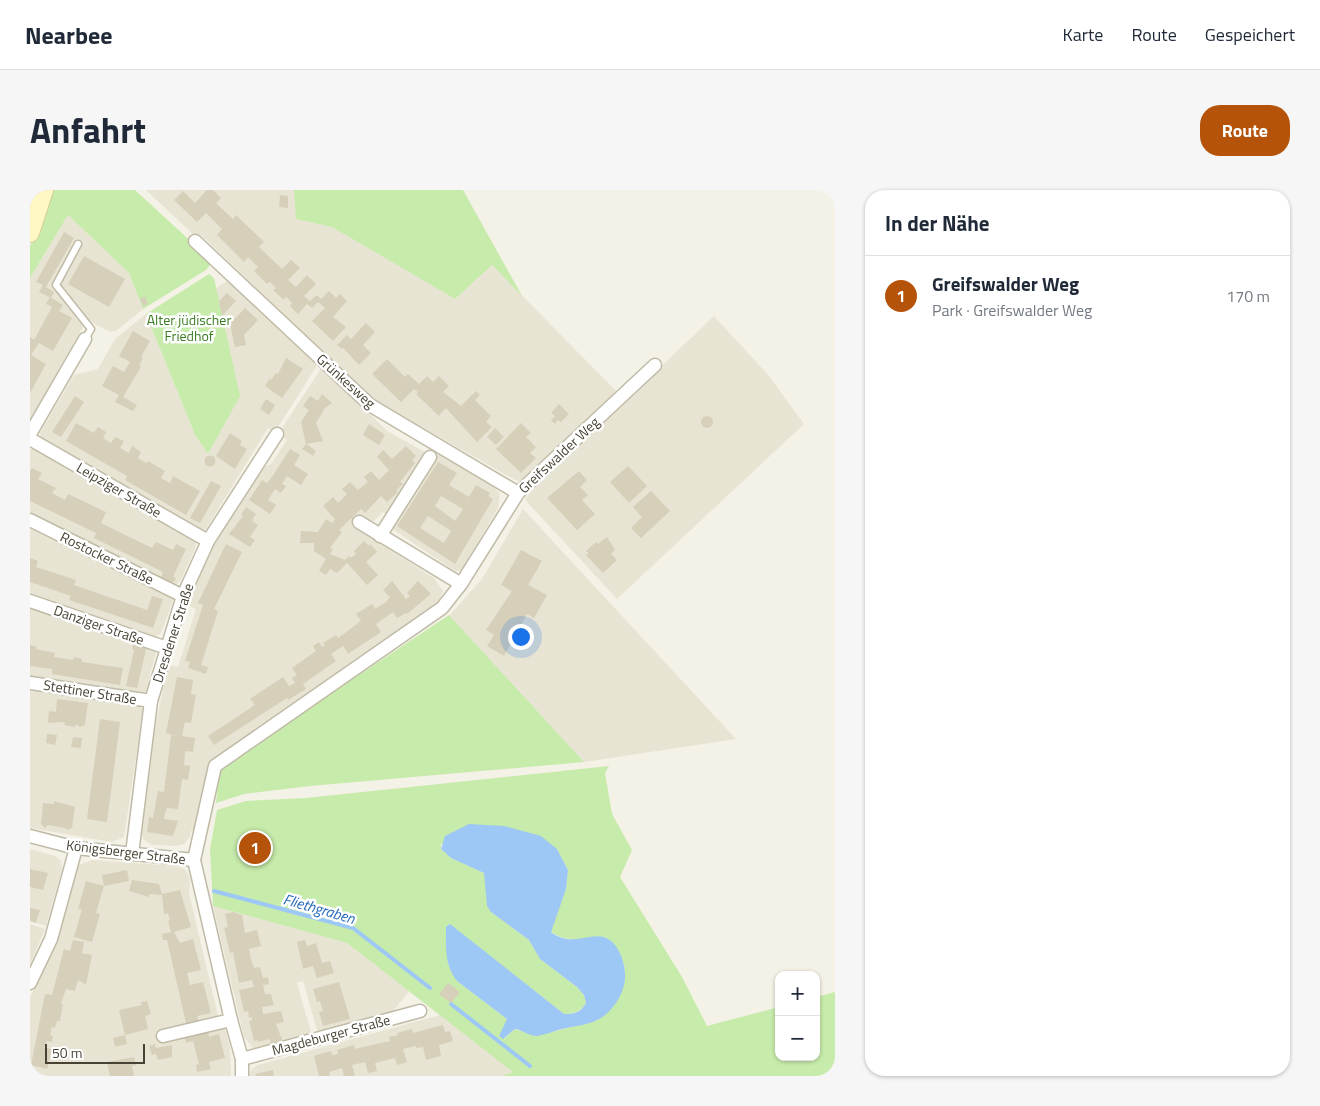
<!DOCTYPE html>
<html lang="de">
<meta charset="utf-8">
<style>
:root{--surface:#fff;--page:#f6f6f7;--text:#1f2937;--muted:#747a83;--line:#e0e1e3;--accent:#b45309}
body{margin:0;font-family:"Titillium Web",sans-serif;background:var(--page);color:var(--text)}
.controls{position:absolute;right:15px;bottom:15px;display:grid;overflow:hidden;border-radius:10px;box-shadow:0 1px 4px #0004}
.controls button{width:45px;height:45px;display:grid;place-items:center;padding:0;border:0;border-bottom:1px solid var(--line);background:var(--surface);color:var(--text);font:25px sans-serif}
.scale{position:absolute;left:15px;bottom:12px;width:100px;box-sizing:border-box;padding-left:5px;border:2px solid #474234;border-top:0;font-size:14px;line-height:18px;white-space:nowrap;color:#474234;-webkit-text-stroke:4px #fff;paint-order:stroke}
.you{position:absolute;left:490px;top:446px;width:18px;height:18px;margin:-12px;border:4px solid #fff;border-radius:50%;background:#1a73e8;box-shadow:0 0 0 8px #1a73e833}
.badge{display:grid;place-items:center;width:32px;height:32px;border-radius:50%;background:var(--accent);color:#fff;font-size:16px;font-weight:700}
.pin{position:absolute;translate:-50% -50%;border:2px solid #fff;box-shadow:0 1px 5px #0006}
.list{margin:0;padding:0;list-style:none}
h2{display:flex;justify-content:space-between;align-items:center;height:65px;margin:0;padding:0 20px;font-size:21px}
h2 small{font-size:16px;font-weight:400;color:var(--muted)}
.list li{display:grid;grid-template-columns:32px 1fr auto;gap:15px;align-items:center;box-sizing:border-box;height:80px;padding:0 20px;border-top:1px solid var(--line)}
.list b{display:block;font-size:19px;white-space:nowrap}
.list p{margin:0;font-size:16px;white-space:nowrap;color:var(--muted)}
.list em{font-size:16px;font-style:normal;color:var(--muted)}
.map{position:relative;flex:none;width:805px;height:886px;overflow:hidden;border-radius:20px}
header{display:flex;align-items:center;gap:30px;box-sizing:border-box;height:70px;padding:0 25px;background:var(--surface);border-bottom:1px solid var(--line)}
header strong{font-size:24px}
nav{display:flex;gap:28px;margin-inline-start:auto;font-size:18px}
.intro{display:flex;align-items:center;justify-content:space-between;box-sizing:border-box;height:120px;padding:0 30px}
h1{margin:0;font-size:35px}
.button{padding:12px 22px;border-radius:20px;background:var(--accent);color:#fff;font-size:18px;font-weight:700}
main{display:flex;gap:30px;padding:0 30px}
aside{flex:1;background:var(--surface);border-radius:20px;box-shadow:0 1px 4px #0004}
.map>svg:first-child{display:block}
</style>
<header>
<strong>Nearbee</strong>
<nav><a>Karte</a><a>Route</a><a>Gespeichert</a></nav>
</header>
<div class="intro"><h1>Anfahrt</h1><a class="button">Route</a></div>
<main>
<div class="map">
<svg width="805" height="886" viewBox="0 0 805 886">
<rect width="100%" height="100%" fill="#f4f1e6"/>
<g fill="#e8e4d3">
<path d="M116,0H264L267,29L302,37L425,109L462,75L589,204L492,291L485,290L340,207L171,45L167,48Z"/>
<path d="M38,25L99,83L113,119L86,141L80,142L57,130L0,230V88Z"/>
<path d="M201,89L288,174L245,242L238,238L176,339L168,341L12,251L10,243L44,185L68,179L85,149L116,124L165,245L178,264L209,206L186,98Z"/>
<path d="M684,126L739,186L774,234L587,409L495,310L502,300Z"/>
<path d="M292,177L357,241L395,262L396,268L359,326L353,322L343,332L332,327L322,336L404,388L413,401L407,414L365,449L190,565L182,571L165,639L161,641L160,647L154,654L146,656L123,655L114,650L111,641L123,548L138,475L148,477L166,419L157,415L180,362L198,329L230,279L241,274L257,250L248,244Z"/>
<path d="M8,258L164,348L166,356L150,392L142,396L0,325V260Z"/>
<path d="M410,265L461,294L470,304L468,318L433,378L430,381H425L361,338L405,266Z"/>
<path d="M493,319L706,549L554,572L419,426L452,389Z"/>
<path d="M0,334L140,403L143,411L131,443L124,447L0,406Z"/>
<path d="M0,414L123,455L126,461L116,501L110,506L0,489Z"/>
<path d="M0,497L108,514L113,520L94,647L82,652L0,638Z"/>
<path d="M0,659L25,666L31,671L32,678L16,736L0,731Z"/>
<path d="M62,670L146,676L154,679L158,684L160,690L159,703L188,826L185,831L136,842L129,841L132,852L137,848L190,835L195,838L200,857L201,886H0V807L25,757L46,681L49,675Z"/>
<path d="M183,716L317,753L379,801L364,820L357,825L292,843L287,840L273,791L267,793L281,842L278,847L233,859L223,858L214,847Z"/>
<path d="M0,734L15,739L0,775Z"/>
<path d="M410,825L484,882L472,886H219L221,880L228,875Z"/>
</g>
<g fill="#c7ebab" fill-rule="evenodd">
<path d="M21,0H105L180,69L181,74L176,80L113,119L99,83L38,25L0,88V56L10,38Z"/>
<path d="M264,0H433L492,106L462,75L425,109L302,37L266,29Z"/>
<path d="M179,84L184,88L210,206L178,264L165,245L116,124Z"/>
<path d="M419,425L554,572L280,596L214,604L186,613L189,583L195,574Z"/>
<path d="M579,576L575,583L582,624L602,660L590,687L652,787L677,836L749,817V867H786V807L805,802V886H472L483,882L317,753L183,716L180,659L187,620L216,611L276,608ZM462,636H474L527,659L538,680L536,699L520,741C555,766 576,720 595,778L568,830L506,846L485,839L474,849L477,829L427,791L419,734L534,824C544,824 550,822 556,813L554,805L547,797L510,769L499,750L461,722L454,683L421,668L411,659V654Z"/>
</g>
<path fill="#9dc7f5" d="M439,634L474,636L511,646L527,659L538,680L536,699L521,742C545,760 564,737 581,751C590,758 595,774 595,785C596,801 583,822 569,829C559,835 544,836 532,839C524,841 515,845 507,846C498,846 493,840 485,839L473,849L469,846L477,829L427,791C414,775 416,755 416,737L420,734L534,824C544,824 550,823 556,813L554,805L547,797L510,769L499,750L461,722L457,716L454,683L421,668L411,659L415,646Z"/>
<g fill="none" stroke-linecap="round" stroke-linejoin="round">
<g stroke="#9dc7f5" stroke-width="4">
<path d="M184,701L323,738L400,798"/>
<path d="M421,814L500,876"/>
</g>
</g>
<g fill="#d6cfba" fill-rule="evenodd">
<path d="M177,0H183L191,8L186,13L203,29L206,25L234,52L229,57L252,79L261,70L270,78L258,90L266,97L277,85L286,94L274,106L280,111L287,105L291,109L299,101L306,108L310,104L317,111L303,127L316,137L303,151L282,131L295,118L288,112L282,118L277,114L268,124L260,116L262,113L256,107L254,110L243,100L246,98L240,92L237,94L224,81L228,77L218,67L214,72L187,45L192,39L176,23L167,32L144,10L153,1L165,13Z"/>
<path d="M250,5L258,6V18L249,17Z"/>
<path d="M34,42L44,48L16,97L24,102L21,108L9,102L13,95L6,92Z"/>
<path d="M54,66L95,89L79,117L38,94Z"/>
<path d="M197,103L206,111L192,126L189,111Z"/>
<path d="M20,107L33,115L29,121L42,128L23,161L9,153L1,165L16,174L0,203V147L4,150L22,117L16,114Z"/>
<path d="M115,107L118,114L113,116L110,108Z"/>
<path d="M215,118L228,130L214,145L216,155L205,157L200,134Z"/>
<path d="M336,133L345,142L333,155L341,163L329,175L313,158L312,159L307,155L317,145L321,149Z"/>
<path d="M103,141L120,151L111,167L113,168L109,176L111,177L93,207L107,215L103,221L85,212L89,205L72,196L83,176L94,182L100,172L89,166Z"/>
<path d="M256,168L273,179L252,208L235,196L240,188L241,190L246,183L248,184Z"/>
<path d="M357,169L375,187L378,184L389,194L397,186L403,192L409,186L419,196L413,202L431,216L446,201L450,205L445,210L461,226L456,232L462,237L447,252L416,218L409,226L386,204L388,202L384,199L371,212L342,184Z"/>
<path d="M292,204L302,213L295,218L286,233L293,251L276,254L271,232L279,220L273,216L280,206L288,211Z"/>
<path d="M45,206L54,212L31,247L22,242Z"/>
<path d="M236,209L245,215L239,225L230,219Z"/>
<path d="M529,214L539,224L531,232L528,230L525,234L521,230L525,226L521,223Z"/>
<circle cx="677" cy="232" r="6"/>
<path d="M46,233L64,243L68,237L76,242L73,248L81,253L85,247L94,251L90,258L99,263L102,256L111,262L108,268L116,273L118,271L135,281L131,288L140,293L143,286L170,301L156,325L95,290L97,286L36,251Z"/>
<path d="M491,233L501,243L496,247L506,257L500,263L506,268L491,283L466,259Z"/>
<path d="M339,234L355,245L349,255L333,245Z"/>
<path d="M465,238L474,247L466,255L457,247Z"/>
<path d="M200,243L212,251L210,255L217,259L205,279L186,266Z"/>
<path d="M276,254L286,261L283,266L272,259Z"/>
<path d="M376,256L386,266L382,270L385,273L370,292L373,294L366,300L368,302L357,312L351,306L335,323L331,319L309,340L312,342L300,358L303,360L300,364L315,370L319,366L321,368L326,364L324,361L334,351L339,356L340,354L347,362L336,372L348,385L337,395L317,373L307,383L300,379L296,385L289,381L296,369L284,361V353H270L271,341L288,342L296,329L302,333L305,329L293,316L303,307L308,313L317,304L312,299L320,292L328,300L338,292L334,287L341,281L349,290L359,280L347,267L353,260L362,269Z"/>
<path d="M260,259L270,265L264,275L278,284L271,295L257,286L252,294L256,296L251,303L245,299L238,310L246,315L240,324L219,310L232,290L237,293L242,287Z"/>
<circle cx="180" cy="271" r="5.5"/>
<path d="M408,272L427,283L419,295L439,307L446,295L460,303L458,306L463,309L425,374L367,336ZM411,306L433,319L425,331L405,316ZM398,326L421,341L414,353L390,338Z"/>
<path d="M598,276L617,296L599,313L580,292Z"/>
<path d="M2,278L12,283L8,289L26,298L22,303L35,310L38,304L76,322L71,333L122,358L126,352L143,360L146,354L156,359L143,387L146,388L143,393L131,388L133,382L64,348L66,343L0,311V281Z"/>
<path d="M549,281L557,290L550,297L558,305L552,310L565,324L547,340L517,308Z"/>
<path d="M181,291L191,296L170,333L160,328Z"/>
<path d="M621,301L640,321L611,348L601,338L612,327L603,317Z"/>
<path d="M216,317L226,324L222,331L228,335L220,347L225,350L220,357L199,344L213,326L211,325Z"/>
<path d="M577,347L585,360L581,364L587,370L573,383L556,365L559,363L556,361L566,352L568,354Z"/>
<path d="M196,354L212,362L184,419L188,421L171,475L178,477L176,484L158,478L160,472L155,471L173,415L168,413Z"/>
<path d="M491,360L512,371L498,395L517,405L504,428L497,424L474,466L457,456L464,445L456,440L482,401L471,395Z"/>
<path d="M0,368L8,371L6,377L46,390L44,395L117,420L122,406L133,409L123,438L39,410L41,406L0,392Z"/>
<path d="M362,391L376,409L380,406L377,403L388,391L401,404L377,424L376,423L367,428L363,422L346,434L351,442L318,464L313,456L301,464L306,471L273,494L276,499L258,510L257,508L184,555L178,546L225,515L220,509L253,487L259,496L265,493L262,488L267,485L262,478L286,461L283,456L289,452L292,457L295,455L293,453L306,445L308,448L331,431L326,424L342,414L345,419L356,412L360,407L353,400Z"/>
<path d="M104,450L117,455L107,498L96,496L104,460L102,459Z"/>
<path d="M0,455L7,457L6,459L25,463L24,467L43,470L44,467L52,469V472L93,478L90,495L22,484V479L0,476Z"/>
<path d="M147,487L163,490L161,504L166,505L161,533L155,532L152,546L165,548L163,562L155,561L154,575L160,576L158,590L152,589L148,619L137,618L135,623L134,629L148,631L143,646L117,642L119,627L123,628L128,601L134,602L141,545L148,546L136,543Z"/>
<path d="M27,509L58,513L55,535L50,537L45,534V537L34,535L35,532L18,533L19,521L26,522Z"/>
<path d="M70,529L90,532L77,632L57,629Z"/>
<path d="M17,544L27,545L25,555L16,553Z"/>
<path d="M43,547L52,548L51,558L41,557Z"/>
<path d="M24,611L45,617L42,638L37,640L35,638L18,635L15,638L11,634L13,613L24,614Z"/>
<path d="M0,679L18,683L13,700L0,697Z"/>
<path d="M97,680L99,691L74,696L72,685Z"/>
<path d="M102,690L129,694L132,704L150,700L161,737L144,742L150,753L163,749L171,780L157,783L160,795L173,792L181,823L167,826L169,832L157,835L155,829L137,750H133L132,744L141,742L138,731L140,730L138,723L134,724L132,705L119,704V707L99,701Z"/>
<path d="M56,691L74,696L66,723L70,724L62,752L44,747L52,719H48Z"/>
<path d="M0,718L10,720L6,733L0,731Z"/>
<path d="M203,722L212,725L215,743L227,740L231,756L219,759L221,769L224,778L230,777L233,788L238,787L239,794L233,795L235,804H241L244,815L232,817L233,824L251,821L254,832L246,834L253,852L241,855L240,849L228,852L227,850L224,851L219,831L222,830V827L219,828L218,821L214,822L209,800L224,797L222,790L209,793L203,762L200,763L194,738L198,737L195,724Z"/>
<path d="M43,750L54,752L52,763L62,765L56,795L48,790L45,801L36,799L31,813L33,814L30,831H27L25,838L22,837L20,845L23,846L22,852L17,851L14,858L22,859L17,879L1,875L15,804L22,805L34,759L40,761Z"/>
<path d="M275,750L277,756L286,753L292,773L300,771L304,783L287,788L283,776L273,779L267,752Z"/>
<path d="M309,792L320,829L293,836L289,822L293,821L290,811L287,812L283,799Z"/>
<path d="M418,793L430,802L421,813L409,804Z"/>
<path d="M117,811L121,824L115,826L118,839L95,845L89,820L112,815L111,812Z"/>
<path d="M413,835L415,842L420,841L423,851L409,855L411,866L396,870L393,857L386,858V856L373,859L377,872L367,875L365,868L345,873L347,881L338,883L335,872L322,875L325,886H314L312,878L299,882L300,886H289L284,866L301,861L302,865L308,864L307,860L324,855L325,859L360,851L359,847L368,845L367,843L382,839L383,843Z"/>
<path d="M178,840L179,847L189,844L195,868L179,872L181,879L167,882L166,875L169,874L163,851L156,853L154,846Z"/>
<path d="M95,845L97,854L85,857L83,848Z"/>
<path d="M125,854L126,858L142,855V867L128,870L126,864L122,865L119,856Z"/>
<path d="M104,867L106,875L102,876L104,886H80L77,872Z"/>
<path d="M243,880L244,886H226L225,884Z"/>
</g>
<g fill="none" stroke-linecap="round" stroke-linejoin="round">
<g stroke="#c0bba7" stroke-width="9">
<path id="lane" d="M48,54L26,95L61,139L55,149"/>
</g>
<g stroke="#c0bba7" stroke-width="15">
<g id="street">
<path d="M165,51L340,215L488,303"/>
<path d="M0,244L55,149"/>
<path d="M0,249L178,351"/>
<path d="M0,330L153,406"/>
<path d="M329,332L431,394"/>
<path d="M350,346L400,267"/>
<path d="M0,411L137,458"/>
<path d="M0,493L121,511"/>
<path d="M0,646L46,658L164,670"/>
<path d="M102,664L121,511L153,406L178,351L247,244"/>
<path d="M0,793L21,749L46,658"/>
<path d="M201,830L164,670L185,576L412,418L431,394L488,303L625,175"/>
<path d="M133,846L201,830L212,869L390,821"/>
<path d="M212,886V869"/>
</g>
</g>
<g stroke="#d7cd92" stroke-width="20">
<path id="secondary" d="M0,43L14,0"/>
</g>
<use href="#lane" stroke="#fff" stroke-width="6"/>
<use href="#street" stroke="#fff" stroke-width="12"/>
<use href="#secondary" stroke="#fff8c5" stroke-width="18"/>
</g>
<g text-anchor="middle" stroke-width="5" stroke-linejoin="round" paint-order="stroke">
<g font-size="14" fill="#3b7d24" stroke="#fff">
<text x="159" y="135">Alter jüdischer<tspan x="159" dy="16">Friedhof</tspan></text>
</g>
<g font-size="14" fill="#474234" stroke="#fff">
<text transform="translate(316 191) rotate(42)" y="5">Grünkesweg</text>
<text transform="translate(529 265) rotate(-43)" y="5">Greifswalder Weg</text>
<text transform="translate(89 300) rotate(30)" y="5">Leipziger Straße</text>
<text transform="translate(77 368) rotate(26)" y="5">Rostocker Straße</text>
<text transform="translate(69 435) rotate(19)" y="5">Danziger Straße</text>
<text transform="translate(143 443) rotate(-72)" y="5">Dresdener Straße</text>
<text transform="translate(60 502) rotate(9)" y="5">Stettiner Straße</text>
<text transform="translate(96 662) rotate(7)" y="5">Königsberger Straße</text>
<text transform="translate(301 845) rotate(-15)" y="5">Magdeburger Straße</text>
</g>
<g font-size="15" font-style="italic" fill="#266abb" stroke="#fff">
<text transform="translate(289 719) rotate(16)" y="5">Fliethgraben</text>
</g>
</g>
</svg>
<div class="controls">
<button>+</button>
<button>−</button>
</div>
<div class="scale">50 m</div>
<div class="you"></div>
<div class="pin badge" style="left:225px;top:658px">1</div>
</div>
<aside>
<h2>In der Nähe<small></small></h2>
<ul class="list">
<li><span class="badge">1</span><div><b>Greifswalder Weg</b><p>Park · Greifswalder Weg</p></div><em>170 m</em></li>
</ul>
</aside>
</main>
